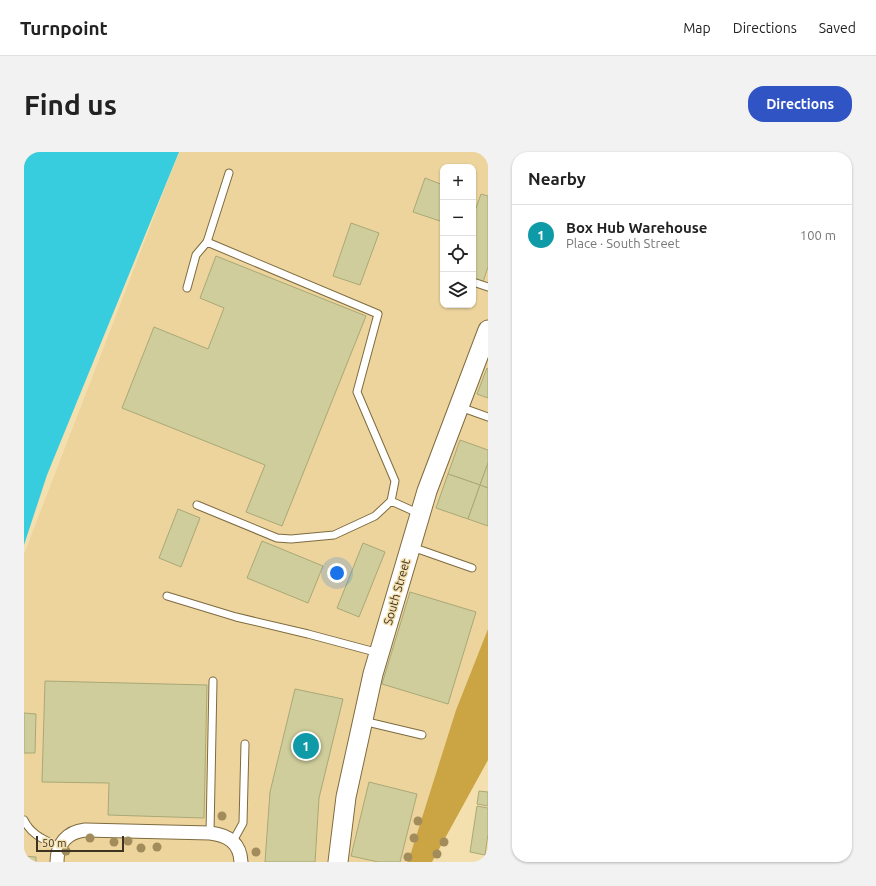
<!DOCTYPE html>
<meta charset="utf-8">
<style>
:root{--surface:#fff;--page:#f2f2f2;--text:#222;--muted:#767676;--line:#e0e0e0;--accent:#3154c4}
body{margin:0;font-family:Ubuntu,sans-serif;background:var(--page);color:var(--text)}
.controls{position:absolute;right:12px;top:12px;display:grid;overflow:hidden;border-radius:8px;box-shadow:0 1px 3px #0004}
.controls button{width:36px;height:36px;display:grid;place-items:center;padding:0;border:0;border-bottom:1px solid var(--line);background:var(--surface);color:var(--text);font:20px sans-serif}
.scale{position:absolute;left:12px;bottom:10px;width:88px;box-sizing:border-box;padding-left:4px;border:2px solid #3c3320;border-top:0;font-size:11px;line-height:14px;white-space:nowrap;color:#3c3320;-webkit-text-stroke:3px #f4dfaf;paint-order:stroke}
.you{position:absolute;left:313px;top:421px;width:14px;height:14px;margin:-10px;border:3px solid #fff;border-radius:50%;background:#1a73e8;box-shadow:0 0 0 6px #1a73e833}
.badge{display:grid;place-items:center;width:26px;height:26px;border-radius:50%;background:var(--accent);color:#fff;font-size:13px;font-weight:700}
.pin{position:absolute;translate:-50% -50%;border:2px solid #fff;box-shadow:0 1px 4px #0006}
.list{margin:0;padding:0;list-style:none}
h2{display:flex;justify-content:space-between;align-items:center;height:52px;margin:0;padding:0 16px;font-size:17px}
h2 small{font-size:13px;font-weight:400;color:var(--muted)}
.list li{display:grid;grid-template-columns:26px 1fr auto;gap:12px;align-items:center;box-sizing:border-box;height:60px;padding:0 16px;border-top:1px solid var(--line)}
.list b{display:block;font-size:15px;white-space:nowrap}
.list p{margin:0;font-size:13px;white-space:nowrap;color:var(--muted)}
.list em{font-size:13px;font-style:normal;color:var(--muted)}
.icon{flex:none;width:22px;height:22px;fill:none;stroke:currentColor;stroke-width:2;stroke-linecap:round;stroke-linejoin:round}
.map{position:relative;flex:none;width:464px;height:710px;overflow:hidden;border-radius:16px}
header{display:flex;align-items:center;gap:24px;box-sizing:border-box;height:56px;padding:0 20px;background:var(--surface);border-bottom:1px solid var(--line)}
header strong{font-size:19px}
nav{display:flex;gap:22px;margin-inline-start:auto;font-size:14px}
.intro{display:flex;align-items:center;justify-content:space-between;box-sizing:border-box;height:96px;padding:0 24px}
h1{margin:0;font-size:28px}
.button{padding:10px 18px;border-radius:16px;background:var(--accent);color:#fff;font-size:14px;font-weight:700}
main{display:flex;gap:24px;padding:0 24px}
aside{flex:1;background:var(--surface);border-radius:16px;box-shadow:0 1px 3px #0004}
.map>svg:first-child{display:block}
</style>
<header>
<strong>Turnpoint</strong>
<nav><a>Map</a><a>Directions</a><a>Saved</a></nav>
</header>
<div class="intro"><h1>Find us</h1><a class="button">Directions</a></div>
<main>
<div class="map">
<svg width="464" height="710" viewBox="0 0 464 710">
<rect width="100%" height="100%" fill="#f4dfaf"/>
<path fill="#edd49d" fill-rule="evenodd" d="M155,0H464V477L432,558L384,710H0V402ZM419,15H449V153H419Z"/>
<path fill="#cba444" d="M464,477V608L408,710H384L432,558Z"/>
<path fill="#38cdde" d="M0,0H155L23,323L0,393Z"/>
<g fill="#cecd9b" stroke="#a9a877">
<path d="M401,26L419,33V70L389,60Z"/>
<path d="M457,42L464,44V115L459,130L449,126V64Z"/>
<path d="M327,71L355,81L336,133L309,124Z"/>
<path d="M192,104L342,164L258,374L222,360L241,313L98,256L130,175L184,197L200,156L176,146Z"/>
<path d="M463,216L464,217V246L453,242Z"/>
<path d="M436,288L464,298V311L456,333L424,322Z"/>
<path d="M464,311V336L456,333Z"/>
<path d="M424,322L456,333L444,367L412,356Z"/>
<path d="M456,333L464,336V374L444,367Z"/>
<path d="M154,357L176,366L157,415L135,406Z"/>
<path d="M238,389L299,414L284,451L223,426Z"/>
<path d="M339,391L361,400L335,465L313,456Z"/>
<path d="M386,440L452,460L424,552L358,532Z"/>
<path d="M21,529L183,533L180,666L84,663L85,631L18,630Z"/>
<path d="M271,537L319,547L295,646L291,710H241L246,640Z"/>
<path d="M0,561L12,562L11,601H0Z"/>
<path d="M345,630L393,642L376,710H354L327,704Z"/>
<path d="M455,639L464,640V654L453,652Z"/>
<path d="M453,654L464,656V682L461,703L446,700Z"/>
<path d="M0,704L12,705V710H0Z"/>
</g>
<g fill="none" stroke-linecap="round" stroke-linejoin="round">
<g stroke="#7e6b3f" stroke-width="9">
<g id="lane">
<path d="M183,90L205,21"/>
<path d="M449,130L464,135"/>
<path d="M163,136L172,103L183,90L354,162L333,240L371,329L367,349"/>
<path d="M436,255L464,265"/>
<path d="M173,353L253,386L267,387L310,383L351,364L367,349L396,362"/>
<path d="M388,395L448,416"/>
<path d="M143,444L212,465L284,482L355,501"/>
<path d="M339,569L398,583"/>
<path d="M0,668C7,683 21,688 35,695"/>
<path d="M186,681L189,529"/>
<path d="M209,689L219,671L221,592"/>
</g>
</g>
<g stroke="#7e6b3f" stroke-width="15">
<path id="street" d="M33,710C33,692 43,680 61,678L186,681C204,683 216,691 217,710"/>
</g>
<g stroke="#7e6b3f" stroke-width="21">
<path id="secondary" d="M314,710L322,645L349,522L403,339L464,178"/>
</g>
<use href="#lane" stroke="#fff" stroke-width="7"/>
<use href="#street" stroke="#fff" stroke-width="13"/>
<use href="#secondary" stroke="#fff" stroke-width="19"/>
</g>
<g fill="#a28c5b">
<circle cx="198" cy="664" r="4.5"/>
<circle cx="394" cy="669" r="4.5"/>
<circle cx="66" cy="686" r="4.5"/>
<circle cx="390" cy="686" r="4.5"/>
<circle cx="104" cy="689" r="4.5"/>
<circle cx="90" cy="690" r="4.5"/>
<circle cx="420" cy="690" r="4.5"/>
<circle cx="133" cy="695" r="4.5"/>
<circle cx="117" cy="696" r="4.5"/>
<circle cx="42" cy="699" r="4.5"/>
<circle cx="232" cy="700" r="4.5"/>
<circle cx="413" cy="702" r="4.5"/>
<circle cx="384" cy="705" r="4.5"/>
</g>
<g text-anchor="middle" stroke-width="3" stroke-linejoin="round" paint-order="stroke">
<g font-size="12" fill="#3c3320" stroke="#f4dfaf">
<text transform="translate(373 440) rotate(-74)" y="4">South Street</text>
</g>
</g>
</svg>
<div class="controls">
<button>+</button>
<button>−</button>
<button><svg class="icon" aria-label="locate" viewBox="0 0 24 24"><circle cx="12" cy="12" r="6"/><path d="M12 2v4M12 18v4M2 12h4M18 12h4"/></svg></button>
<button><svg class="icon" aria-label="layers" viewBox="0 0 24 24"><path d="M12 4l9 5-9 5-9-5zM3 14l9 5 9-5"/></svg></button>
</div>
<div class="scale">50 m</div>
<div class="you"></div>
<div class="pin badge" style="left:282px;top:594px;background:#0f9aa8">1</div>
</div>
<aside>
<h2>Nearby<small></small></h2>
<ul class="list">
<li><span class="badge" style="background:#0f9aa8">1</span><div><b>Box Hub Warehouse</b><p>Place · South Street</p></div><em>100 m</em></li>
</ul>
</aside>
</main>
